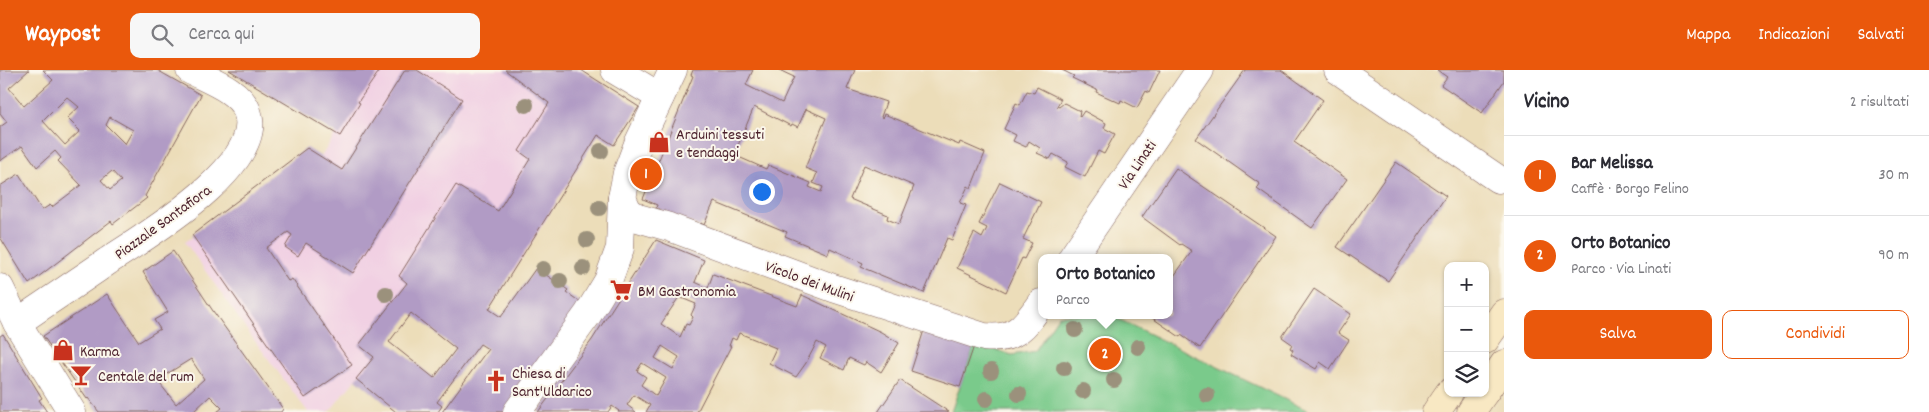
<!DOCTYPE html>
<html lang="it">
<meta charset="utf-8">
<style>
:root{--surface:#fff;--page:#f7f7f7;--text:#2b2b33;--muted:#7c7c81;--line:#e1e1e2;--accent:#ea580c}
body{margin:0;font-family:Dekko,sans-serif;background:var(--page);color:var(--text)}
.controls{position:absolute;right:15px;bottom:15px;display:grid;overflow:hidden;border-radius:10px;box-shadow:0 1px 4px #0004}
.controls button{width:45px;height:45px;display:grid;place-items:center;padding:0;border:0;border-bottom:1px solid var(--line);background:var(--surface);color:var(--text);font:25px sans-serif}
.you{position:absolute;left:761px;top:121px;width:18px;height:18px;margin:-12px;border:4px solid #fff;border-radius:50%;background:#1a73e8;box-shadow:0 0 0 8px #1a73e833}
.badge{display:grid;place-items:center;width:32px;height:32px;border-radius:50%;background:var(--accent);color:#fff;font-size:16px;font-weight:700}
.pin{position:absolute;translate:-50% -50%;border:2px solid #fff;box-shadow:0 1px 5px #0006}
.popup{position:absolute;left:1038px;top:184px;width:135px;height:65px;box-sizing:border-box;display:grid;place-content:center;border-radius:10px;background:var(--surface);filter:drop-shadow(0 1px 4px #0005);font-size:16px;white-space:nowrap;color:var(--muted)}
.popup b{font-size:19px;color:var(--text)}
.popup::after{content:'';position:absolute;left:50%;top:100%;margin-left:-10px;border:10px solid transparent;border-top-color:var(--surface)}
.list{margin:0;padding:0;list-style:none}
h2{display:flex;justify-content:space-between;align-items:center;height:65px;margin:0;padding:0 20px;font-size:21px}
h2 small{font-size:16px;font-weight:400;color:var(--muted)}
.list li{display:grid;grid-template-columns:32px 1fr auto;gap:15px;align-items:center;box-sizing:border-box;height:80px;padding:0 20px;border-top:1px solid var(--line)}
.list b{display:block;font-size:19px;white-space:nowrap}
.list p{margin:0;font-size:16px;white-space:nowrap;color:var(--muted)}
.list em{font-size:16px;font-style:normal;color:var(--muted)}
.actions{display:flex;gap:10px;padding:15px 20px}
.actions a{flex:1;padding:11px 0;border:1px solid var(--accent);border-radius:10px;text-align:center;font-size:18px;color:var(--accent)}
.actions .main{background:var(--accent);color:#fff}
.icon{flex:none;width:28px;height:28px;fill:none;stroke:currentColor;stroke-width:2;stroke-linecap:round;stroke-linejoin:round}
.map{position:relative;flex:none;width:1504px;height:342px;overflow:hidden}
header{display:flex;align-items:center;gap:30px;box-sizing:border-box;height:70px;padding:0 25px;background:var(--accent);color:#fff}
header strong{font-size:24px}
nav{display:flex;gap:28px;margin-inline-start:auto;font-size:18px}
.search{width:350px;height:45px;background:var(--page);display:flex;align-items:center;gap:12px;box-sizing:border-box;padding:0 18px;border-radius:10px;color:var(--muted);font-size:19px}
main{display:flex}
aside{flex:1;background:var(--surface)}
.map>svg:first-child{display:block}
</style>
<header>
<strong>Waypost</strong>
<div class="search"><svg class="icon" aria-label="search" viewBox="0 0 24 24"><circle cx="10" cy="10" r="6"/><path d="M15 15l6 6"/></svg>Cerca qui</div>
<nav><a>Mappa</a><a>Indicazioni</a><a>Salvati</a></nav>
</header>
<main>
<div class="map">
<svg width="1504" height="342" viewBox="0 0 1504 342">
<rect width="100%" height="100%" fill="#fbf7ec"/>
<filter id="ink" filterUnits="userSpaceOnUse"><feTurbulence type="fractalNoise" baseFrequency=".02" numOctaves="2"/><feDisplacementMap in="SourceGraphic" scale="10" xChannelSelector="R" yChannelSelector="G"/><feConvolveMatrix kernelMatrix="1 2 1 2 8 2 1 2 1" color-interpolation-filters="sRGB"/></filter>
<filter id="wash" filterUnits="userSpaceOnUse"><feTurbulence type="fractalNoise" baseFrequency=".0096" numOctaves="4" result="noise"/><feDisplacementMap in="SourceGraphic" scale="20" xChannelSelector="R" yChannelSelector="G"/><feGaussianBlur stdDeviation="1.12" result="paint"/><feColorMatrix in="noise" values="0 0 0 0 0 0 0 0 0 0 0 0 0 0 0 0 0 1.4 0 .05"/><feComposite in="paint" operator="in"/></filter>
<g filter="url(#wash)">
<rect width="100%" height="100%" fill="#ecddb9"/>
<path fill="#f1d0e3" d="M380,0H581L639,37L614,75L598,65L512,204H511L489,239L488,238L471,261L407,213L359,275L374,287L329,342H308L249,263L185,172L193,167L192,165L307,78L321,87L336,63L340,65L360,33L358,32Z"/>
<path fill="#7aca8b" stroke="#62745b" d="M1059,245H1110L1311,342H951L975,273L1012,285L1035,281Z"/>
<g id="blocks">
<g fill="#b19bc5" fill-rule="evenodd">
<path d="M0,0H29L9,18L24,36L53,10L43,0H157L201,25L145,126L147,128L113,154L111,151L29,214L0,167V116L19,104L42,140L50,135L52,137L81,115L58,91L61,88L55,81L37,97L22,76L0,91V57L7,52L0,43ZM67,27L79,37L67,48L80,61L65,75L43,51ZM110,47L133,60L125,74L106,55ZM112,101L121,111L110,120L101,110Z"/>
<path d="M229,0H380L358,32L360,33L340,66Z"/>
<path d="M405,0H417L462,29L353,203L306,173L298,186L285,177L292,165L288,162L266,178L288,211L292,209L352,295L305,328L192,165L307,78L342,100Z"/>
<path d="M505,0H581L639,37L614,75L598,65L489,239L501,247L536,198L568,220L566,222L583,234L504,342H442L488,279L480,274L437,332L442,336L438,342H396L356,309L374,287L359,275L407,213L399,206L456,115L498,141L530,89L519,81L549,33ZM411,243L456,279L434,308L389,272Z"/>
<path d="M693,0H753L746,15L782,33L794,7L779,0H855L847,19L886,32L881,47L883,48L884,44L959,75L960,72L985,83L971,118L968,116L960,133L966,135L952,170L947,168L924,223L861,197L863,193L830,178L828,184L785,166L787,162L714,132L704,155L701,153L700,157L656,138L657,135L643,129L693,6L691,5ZM754,37L791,56L792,54L798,57L806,39L826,48L805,98L817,103L813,113L823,117L821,122L809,117L811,113L768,95L766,99L734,85ZM864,95L914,116L899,154L887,149L888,145L850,129Z"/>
<path d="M1062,0H1160L1149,23L1146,21L1137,38L1121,30L1120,33L1096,22L1097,20L1072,8L1074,6Z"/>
<path d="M1245,0H1281L1323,30L1294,72L1347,109L1312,158L1257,119L1260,114L1196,69Z"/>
<path d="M1437,0H1504V11L1482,43L1441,15L1447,7Z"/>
<path d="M1037,17L1061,29L1057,36L1059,37L1064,33L1080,41L1079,46L1080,47L1084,41L1106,53L1104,58L1115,64L1104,84L1098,81L1085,107L1065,97L1068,92L1053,84L1050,89L1037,83L1040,78L1029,71L1026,77L1013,71L1016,65L1004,59L1016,33L1020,35L1027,21L1034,23Z"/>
<path d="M1396,92L1446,126L1388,211L1337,177Z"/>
<path d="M1176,98L1276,166L1200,278L1181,265L1180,267L1148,245H1169V213L1192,181L1181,174L1180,175L1142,147Z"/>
<path d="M1000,112L1041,132L1023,169L1032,173L1024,189L1022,188L1006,222L957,198L974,163L982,168L987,158L979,154Z"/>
<path d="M656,170L704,190L695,212L708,218L713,204L797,236L802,225L881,262L899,273L881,302L866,292L864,295L849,288L844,300L820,288L826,277L817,272L806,293L796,307L769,293L776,278L739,263L736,270L732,268L729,276H731L697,342H646L650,335L634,325L627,335L636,342H618L619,341L612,336L608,342H538L592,270ZM679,227L696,234L691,245L693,247L689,255L686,254L680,267L661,254ZM662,276L679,287L673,299L655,288ZM642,293L666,308L656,326L641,315L646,307L637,301Z"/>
<path d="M173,181L213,241L269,319L283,339L281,342H217L222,338L210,326L193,342H99L88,328L87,329L43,266L107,224L139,272L160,259L154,250L168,242L143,202ZM191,289L204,309L176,334L157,310Z"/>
<path d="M1314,219L1351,244L1338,263L1349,270L1330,299L1320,292L1316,299L1291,284L1293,280L1290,278L1292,274L1282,267Z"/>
<path d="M925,257L975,273L960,317L911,301Z"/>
<path d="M3,264L42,328L39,330L47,342H0V266Z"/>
<path d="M900,310L949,342H878Z"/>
</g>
</g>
</g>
<g filter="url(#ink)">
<use href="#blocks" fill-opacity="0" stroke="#83625d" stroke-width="1"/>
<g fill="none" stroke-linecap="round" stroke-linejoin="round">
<g stroke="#83625d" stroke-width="29">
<g id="minor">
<path d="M615,0L660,27"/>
<path d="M1338,0L1498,109"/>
<path d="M622,128L628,141L638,148L669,157L833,218L984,267C1015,271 1025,256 1041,233"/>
<path d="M1072,188L1200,0"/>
<path d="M0,218L17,253L72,342"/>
<path d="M17,253C47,232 78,212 108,191C144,167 268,94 247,41C239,20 209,10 190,0"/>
<path d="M517,342L588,244L608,211L620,178L622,128L627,103L638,74L673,0"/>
</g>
</g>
<g stroke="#83625d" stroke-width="29">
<g id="secondary">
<path d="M1485,270L1504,243"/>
<path d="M1485,322L1504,294"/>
<path d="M1436,342L1449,323"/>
<path d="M1471,342L1484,323"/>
</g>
</g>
<use href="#minor" stroke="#fff" stroke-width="28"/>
<use href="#secondary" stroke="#f8e8c3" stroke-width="28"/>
</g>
<g fill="#9b917b">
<circle cx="526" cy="35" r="8"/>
<circle cx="601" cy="81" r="8"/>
<circle cx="599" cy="138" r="8"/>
<circle cx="587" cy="170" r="8"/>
<circle cx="583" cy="198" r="8"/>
<circle cx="543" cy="199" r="8"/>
<circle cx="560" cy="211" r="8"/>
<circle cx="386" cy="224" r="8"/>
<circle cx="1075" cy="260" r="8"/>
<circle cx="1138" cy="277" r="8"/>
<circle cx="1102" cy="283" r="8"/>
<circle cx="1064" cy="298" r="8"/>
<circle cx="991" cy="301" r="8"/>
<circle cx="1114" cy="310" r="8"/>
<circle cx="1083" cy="321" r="8"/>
<circle cx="1019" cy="324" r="8"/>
<circle cx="1207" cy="325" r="8"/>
<circle cx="986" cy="329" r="8"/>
</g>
</g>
<defs>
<g id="shop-bare" transform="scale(1.725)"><path d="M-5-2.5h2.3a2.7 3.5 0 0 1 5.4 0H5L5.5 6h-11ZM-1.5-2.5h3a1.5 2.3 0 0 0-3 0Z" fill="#c8321e" stroke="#fbf7ec" stroke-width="2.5" paint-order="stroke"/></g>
<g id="supermarket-bare" transform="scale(1.725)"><path d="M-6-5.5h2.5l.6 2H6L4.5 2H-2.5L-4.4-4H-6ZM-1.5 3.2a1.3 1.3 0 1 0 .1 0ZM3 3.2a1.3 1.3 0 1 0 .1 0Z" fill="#c8321e" stroke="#fbf7ec" stroke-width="2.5" paint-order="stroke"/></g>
<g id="bar-bare" transform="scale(1.725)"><path d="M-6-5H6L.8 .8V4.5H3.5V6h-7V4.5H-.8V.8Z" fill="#c8321e" stroke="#fbf7ec" stroke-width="2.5" paint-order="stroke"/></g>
<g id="church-bare" transform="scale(1.725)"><path d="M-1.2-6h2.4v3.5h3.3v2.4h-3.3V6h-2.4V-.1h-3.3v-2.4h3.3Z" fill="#c8321e" stroke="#fbf7ec" stroke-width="2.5" paint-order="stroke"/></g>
</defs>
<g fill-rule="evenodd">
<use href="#shop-bare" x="659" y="72"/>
<use href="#supermarket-bare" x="621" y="220"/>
<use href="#shop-bare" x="63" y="280"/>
<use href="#bar-bare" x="81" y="305"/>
<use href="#church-bare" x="496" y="311"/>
</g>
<g text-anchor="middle" stroke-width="4" stroke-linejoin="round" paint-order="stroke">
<g font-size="16" fill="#4a1f2b" stroke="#fbf7ec" text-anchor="start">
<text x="676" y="69">Arduini tessuti<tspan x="676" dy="18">e tendaggi</tspan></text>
<text x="638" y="226">BM Gastronomia</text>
<text x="80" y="286">Karma</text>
<text x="512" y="308">Chiesa di<tspan x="512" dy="18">Sant'Uldarico</tspan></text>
<text x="98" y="311">Centale del rum</text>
</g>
<g font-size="16" fill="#4a1f2b" stroke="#fbf7ec">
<text transform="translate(1136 94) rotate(-56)" y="6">Via Linati</text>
<text transform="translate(162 151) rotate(-36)" y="6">Piazzale Santafiora</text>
<text transform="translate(810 210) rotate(20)" y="6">Vicolo dei Mulini</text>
</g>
</g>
</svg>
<div class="controls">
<button>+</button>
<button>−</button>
<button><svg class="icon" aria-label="layers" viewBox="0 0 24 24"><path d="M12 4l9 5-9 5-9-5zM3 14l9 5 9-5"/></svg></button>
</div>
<div class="you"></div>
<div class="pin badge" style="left:646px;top:104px">1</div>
<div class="pin badge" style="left:1105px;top:284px">2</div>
<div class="popup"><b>Orto Botanico</b>Parco</div>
</div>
<aside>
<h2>Vicino<small>2 risultati</small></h2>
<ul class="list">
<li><span class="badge">1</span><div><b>Bar Melissa</b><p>Caffè · Borgo Felino</p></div><em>30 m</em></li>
<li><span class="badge">2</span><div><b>Orto Botanico</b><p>Parco · Via Linati</p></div><em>90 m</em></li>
</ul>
<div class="actions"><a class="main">Salva</a><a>Condividi</a></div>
</aside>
</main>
